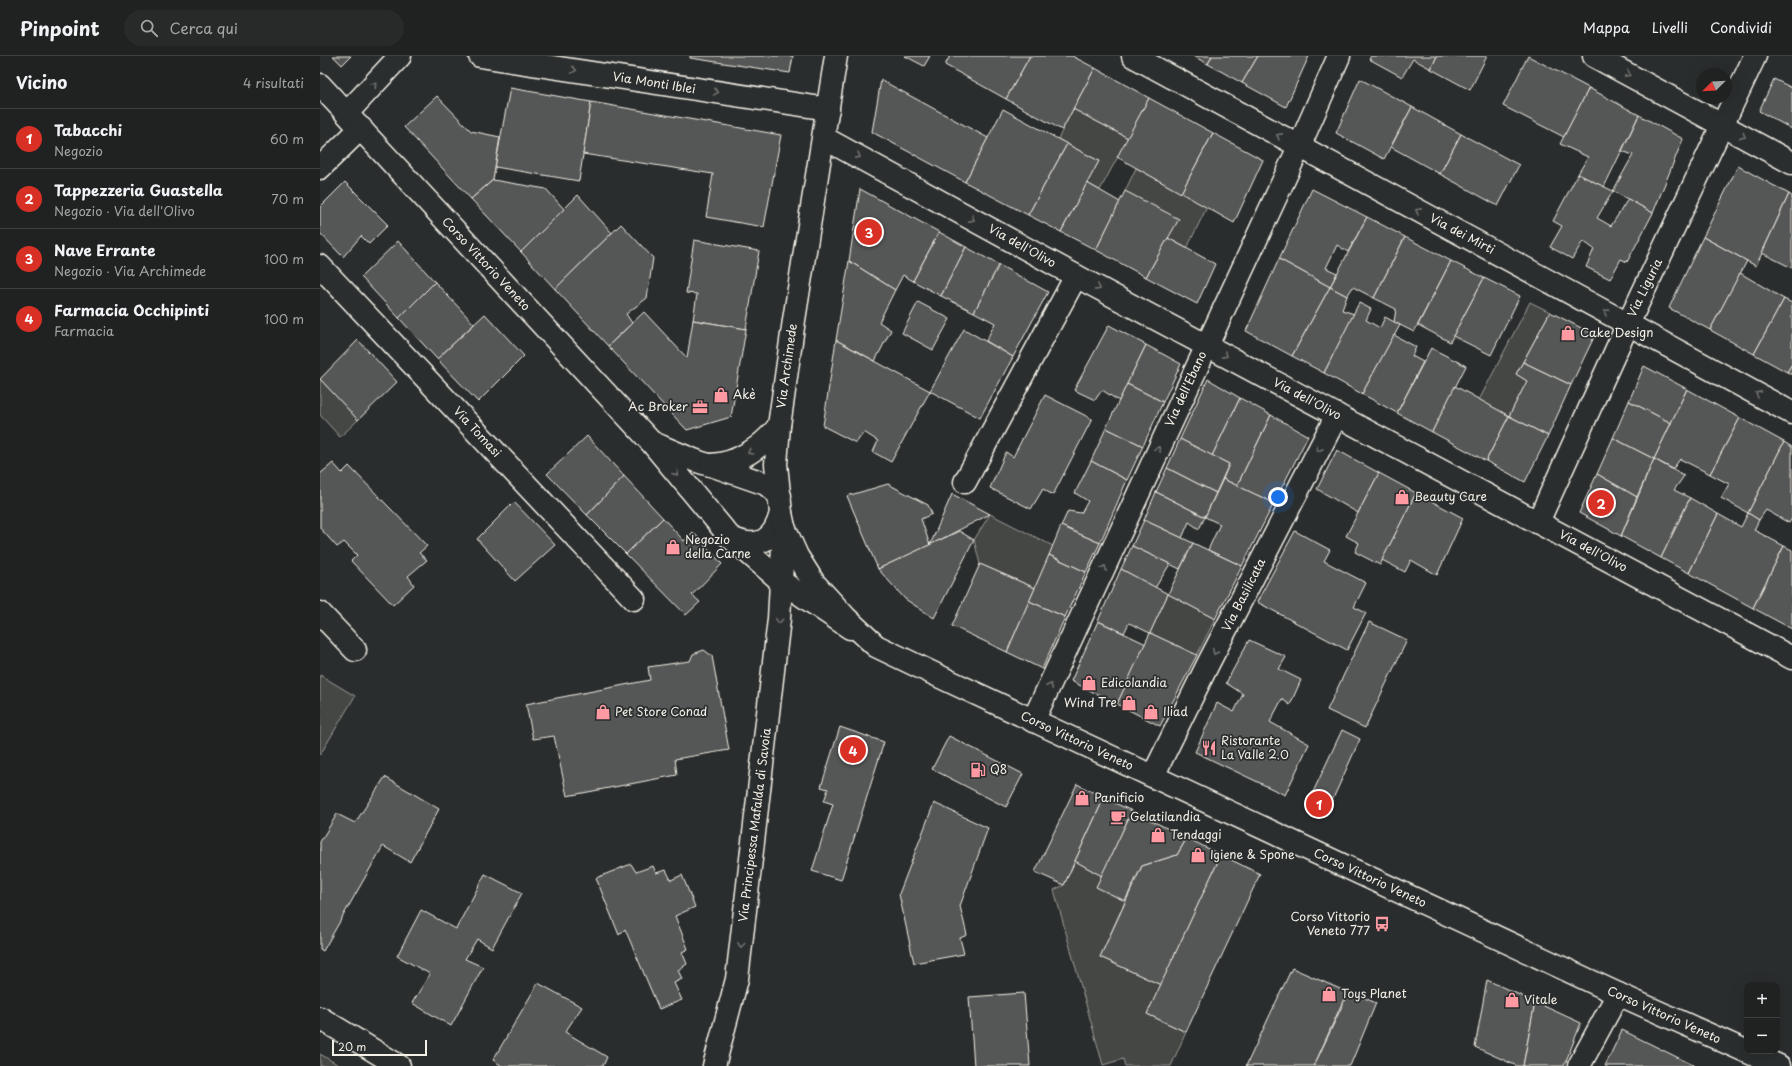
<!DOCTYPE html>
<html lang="it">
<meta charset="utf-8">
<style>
:root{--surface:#202222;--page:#282a2a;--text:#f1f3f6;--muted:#a2a4a5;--line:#3d3f40;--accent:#d93025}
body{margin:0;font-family:"Playpen Sans",sans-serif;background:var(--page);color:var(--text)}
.controls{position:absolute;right:12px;bottom:12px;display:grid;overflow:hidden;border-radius:8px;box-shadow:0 4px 16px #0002}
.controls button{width:36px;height:36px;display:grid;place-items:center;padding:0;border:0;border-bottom:1px solid var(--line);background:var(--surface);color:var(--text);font:20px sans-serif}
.compass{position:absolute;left:1376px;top:12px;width:36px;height:36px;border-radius:50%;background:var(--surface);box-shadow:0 4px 16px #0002;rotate:246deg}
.scale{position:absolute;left:12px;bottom:10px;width:95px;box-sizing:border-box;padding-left:4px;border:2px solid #f4f1e8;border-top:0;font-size:11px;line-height:14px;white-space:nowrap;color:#f4f1e8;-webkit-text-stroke:3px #2a2d2e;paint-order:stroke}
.you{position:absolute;left:958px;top:441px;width:14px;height:14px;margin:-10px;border:3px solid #fff;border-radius:50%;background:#1a73e8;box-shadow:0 0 0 6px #1a73e833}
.badge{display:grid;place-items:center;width:26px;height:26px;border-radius:50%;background:var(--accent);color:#fff;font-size:13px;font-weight:700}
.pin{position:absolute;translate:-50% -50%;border:2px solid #fff;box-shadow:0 1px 4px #0006}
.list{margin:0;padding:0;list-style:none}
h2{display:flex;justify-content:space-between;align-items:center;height:52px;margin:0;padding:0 16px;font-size:17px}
h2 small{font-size:13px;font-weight:400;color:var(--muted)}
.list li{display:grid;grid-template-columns:26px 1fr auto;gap:12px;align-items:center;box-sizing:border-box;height:60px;padding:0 16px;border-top:1px solid var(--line)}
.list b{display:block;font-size:15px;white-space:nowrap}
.list p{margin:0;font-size:13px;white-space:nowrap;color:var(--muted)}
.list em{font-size:13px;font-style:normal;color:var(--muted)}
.icon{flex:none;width:22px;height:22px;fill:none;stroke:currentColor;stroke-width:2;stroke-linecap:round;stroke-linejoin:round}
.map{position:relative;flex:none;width:1472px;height:1010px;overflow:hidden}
header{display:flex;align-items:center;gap:24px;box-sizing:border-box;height:56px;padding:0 20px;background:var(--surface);border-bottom:1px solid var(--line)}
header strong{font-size:19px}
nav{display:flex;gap:22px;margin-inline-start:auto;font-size:14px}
.search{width:280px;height:36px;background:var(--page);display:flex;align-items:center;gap:10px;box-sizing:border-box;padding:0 14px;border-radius:22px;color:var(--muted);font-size:15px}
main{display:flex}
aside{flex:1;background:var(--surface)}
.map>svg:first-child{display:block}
</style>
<header>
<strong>Pinpoint</strong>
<div class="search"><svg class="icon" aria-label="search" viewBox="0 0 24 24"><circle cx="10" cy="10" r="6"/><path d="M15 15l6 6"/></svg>Cerca qui</div>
<nav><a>Mappa</a><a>Livelli</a><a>Condividi</a></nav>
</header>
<main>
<aside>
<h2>Vicino<small>4 risultati</small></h2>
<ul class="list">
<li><span class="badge">1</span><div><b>Tabacchi</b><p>Negozio</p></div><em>60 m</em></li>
<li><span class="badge">2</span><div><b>Tappezzeria Guastella</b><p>Negozio · Via dell'Olivo</p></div><em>70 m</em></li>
<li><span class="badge">3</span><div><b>Nave Errante</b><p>Negozio · Via Archimede</p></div><em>100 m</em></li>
<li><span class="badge">4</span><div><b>Farmacia Occhipinti</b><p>Farmacia</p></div><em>100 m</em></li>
</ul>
</aside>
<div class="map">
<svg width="1472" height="1010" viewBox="0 0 1472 1010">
<rect width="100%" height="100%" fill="#2a2d2e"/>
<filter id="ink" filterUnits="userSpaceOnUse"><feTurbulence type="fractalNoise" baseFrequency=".025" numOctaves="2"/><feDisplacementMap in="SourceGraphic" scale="8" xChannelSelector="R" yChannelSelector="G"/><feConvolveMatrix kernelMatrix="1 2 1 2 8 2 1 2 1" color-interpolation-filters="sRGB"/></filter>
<g filter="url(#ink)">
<g fill="#444645" stroke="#9c9c96">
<path d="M753,53L808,82L780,134L767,127L779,105L738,83Z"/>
<path d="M816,112L887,151L867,192L848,182L805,135Z"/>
<path d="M1210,246L1230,256L1196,318L1207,325L1189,360L1159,344Z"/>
<path d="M0,323L38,364L20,381L0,359Z"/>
<path d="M670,458L733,490L715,532L660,508L654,484Z"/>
<path d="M848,538L895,563L877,599L830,577Z"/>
<path d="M0,619L35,640L0,699Z"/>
<path d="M755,805L782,820L777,831L805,845L780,901L841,929L827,958L866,976L851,1010H805L803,1003L783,1009L734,834L744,829Z"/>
<path d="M0,998L20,1010H0Z"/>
</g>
<g fill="#555756" stroke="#f4f1e8">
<path d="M13,0H31L22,9Z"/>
<path d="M370,0H473L470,17L370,2Z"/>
<path d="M585,0H610L604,10Z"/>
<path d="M630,0H710L686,43L625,9Z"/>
<path d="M710,0H752L775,12L742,74L686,43Z"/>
<path d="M873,0H892L888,8Z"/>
<path d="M892,0H938L922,27L888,8Z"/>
<path d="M938,0H989L966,51L922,27Z"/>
<path d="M1051,0H1117L1111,13L1093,3L1082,21L1049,3Z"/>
<path d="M1117,0H1167L1150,34L1111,13Z"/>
<path d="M1208,0L1269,32L1244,81L1183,50Z"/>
<path d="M775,12L829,42L808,82L753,53Z"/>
<path d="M1040,23L1092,51L1064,103L1016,77Z"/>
<path d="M1454,23L1472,32V73L1439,55Z"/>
<path d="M561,24L668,82L645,126L552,76Z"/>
<path d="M190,32L271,46L259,125L175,111Z"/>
<path d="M1269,32L1319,59L1284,131L1258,118L1268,101L1240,88Z"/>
<path d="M117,40L151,75L180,81L173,124L151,143L84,71Z"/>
<path d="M829,42L893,77L861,137L797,101Z"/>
<path d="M271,46L461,79L444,171L386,161L393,118L263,98Z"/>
<path d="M1092,51L1141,78L1120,118L1071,91Z"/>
<path d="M683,53L747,88L708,159L645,126Z"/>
<path d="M1319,59L1363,83L1333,157L1293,135L1313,99L1302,95Z"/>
<path d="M893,77L943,104L914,167L861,137Z"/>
<path d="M1141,78L1199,109L1178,150L1120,118Z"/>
<path d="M747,88L779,105L741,176L708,159Z"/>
<path d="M1418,110L1469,138L1436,210L1383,181Z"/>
<path d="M1258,118L1293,135L1277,162L1291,170L1308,143L1333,157L1307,206L1301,203L1290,223L1266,211L1274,193L1263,185L1252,203L1230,191L1242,170L1233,165Z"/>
<path d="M173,124L226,133L244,153L201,196L151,143Z"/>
<path d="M25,126L68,169L49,188L41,180L23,201L0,177V151Z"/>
<path d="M767,127L800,146L776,194L741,176Z"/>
<path d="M540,133L619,176L593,225L583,219L575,234L529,205Z"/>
<path d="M992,133L1047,161L1028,196L1017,189L1006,212L1017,217L1010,231L959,203Z"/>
<path d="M805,135L859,163L826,221L776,194Z"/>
<path d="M1469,138L1472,140V212L1442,197Z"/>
<path d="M258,139L292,177L235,233L201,196Z"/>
<path d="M1047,161L1085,181L1054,242L1033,231L1027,240L1010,231Z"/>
<path d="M301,168L333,202L327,242L306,258L312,267L288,290L235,233Z"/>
<path d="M619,176L646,191L621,240L593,225Z"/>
<path d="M1085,181L1131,205L1094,276L1074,266L1076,253L1054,242Z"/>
<path d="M1383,181L1427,205L1390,274L1349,252Z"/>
<path d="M848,182L895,208L877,248L826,221Z"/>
<path d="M374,184L439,195L426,273L373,264L377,238L366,237Z"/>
<path d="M78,185L115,226L79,262L41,221Z"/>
<path d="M646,191L679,209L654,256L621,240Z"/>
<path d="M959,203L1010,231L972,300L926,275Z"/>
<path d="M529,205L575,234L559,266L571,274L555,305L516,284Z"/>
<path d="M1131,205L1164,222L1130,286L1098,269Z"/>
<path d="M679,209L728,236L693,301L666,285L675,267L654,256Z"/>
<path d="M1420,217L1464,243L1434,298L1390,274Z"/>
<path d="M1164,222L1200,240L1171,299L1133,280Z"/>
<path d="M115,226L154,268L117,303L79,262Z"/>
<path d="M1010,231L1027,240L1022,254L1034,258L1004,317L972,300Z"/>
<path d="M1464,243L1472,247V308L1467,316L1434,298Z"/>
<path d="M598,246L630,263L613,294L582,277Z"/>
<path d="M1039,247L1051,253L1046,264L1060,272L1065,261L1080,269L1042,338L1004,317Z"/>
<path d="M324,256L367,302L373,264L426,273L411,361L367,374L288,290Z"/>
<path d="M1230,256L1275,279L1251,329L1203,306Z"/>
<path d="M165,258L204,300L158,346L117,303Z"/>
<path d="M789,269L826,289L799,345L782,334L775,344L754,334Z"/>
<path d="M644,273L693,301L660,362L610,335Z"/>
<path d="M1074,279L1096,291L1092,300L1103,306L1077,357L1042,338Z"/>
<path d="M38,284L77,326L38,364L0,323Z"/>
<path d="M516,284L610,335L571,406L553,396L558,385L544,376L536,387L503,370Z"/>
<path d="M826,289L861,308L843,346L807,328Z"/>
<path d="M1111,292L1146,310L1112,376L1077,357Z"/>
<path d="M1203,306L1251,329L1228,380L1189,360L1207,325L1196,318Z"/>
<path d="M1472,308V319L1467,316Z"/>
<path d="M1324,310L1367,333L1351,367L1309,345Z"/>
<path d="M888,323L920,342L892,400L860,383Z"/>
<path d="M807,328L843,346L823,390L786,372Z"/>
<path d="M1135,330L1189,360L1166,405L1112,376Z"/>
<path d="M1367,333L1420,362L1390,418L1360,403L1353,413L1334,403Z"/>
<path d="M725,339L772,363L733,439L723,433L711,453L670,432L686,396L693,401Z"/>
<path d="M920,342L951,359L917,430L903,423L909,408L892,400Z"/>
<path d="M1309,345L1351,367L1334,403L1293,382Z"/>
<path d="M951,359L988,380L954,447L917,430Z"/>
<path d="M1189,360L1228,380L1205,426L1166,405Z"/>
<path d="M1420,362L1464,386L1428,457L1401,442L1409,428L1390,418Z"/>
<path d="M786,372L823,390L807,424L771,405Z"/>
<path d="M267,380L304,420L267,459L227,418Z"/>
<path d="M1293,382L1334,403L1317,441L1277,418Z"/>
<path d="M860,383L909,408L896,437L847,412Z"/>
<path d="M1464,386L1472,391V462L1469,467L1446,454L1439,464L1428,457Z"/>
<path d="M1017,394L1059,417L1038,457L997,433Z"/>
<path d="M1334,403L1364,420L1354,434L1370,442L1341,502L1301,480Z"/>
<path d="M771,405L807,424L780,487L741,470L748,455L761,457L768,445L755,437Z"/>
<path d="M13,407L22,417L29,410L107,490L99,497L107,504L88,520L94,529L73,549L31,505L37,499L24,486L17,491L0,472V418Z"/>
<path d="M847,412L896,437L885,461L836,436Z"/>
<path d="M1059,417L1096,437L1060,509L1035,496L1039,487L1026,480Z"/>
<path d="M1277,418L1317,441L1301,480L1259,457Z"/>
<path d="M304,420L343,462L306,498L267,459Z"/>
<path d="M903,423L954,447L922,510L888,494L900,468L885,461Z"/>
<path d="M568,428L608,449L612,458L601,463L610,489L558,513L527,440Z"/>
<path d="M836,436L885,461L879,473L869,466L862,482L824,464Z"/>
<path d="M1096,437L1143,462L1117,519L1091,504L1085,516L1062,504Z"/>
<path d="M632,438L670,458L610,489Z"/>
<path d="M1370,442L1398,458L1369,517L1341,502Z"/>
<path d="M194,446L235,489L195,525L157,483Z"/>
<path d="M1428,457L1439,464L1434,474L1464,490L1433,552L1369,517L1398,458L1421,471Z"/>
<path d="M343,462L364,485L373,476L402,508L372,539L380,546L366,559L306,498Z"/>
<path d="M824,464L873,487L860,513L812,490Z"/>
<path d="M741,470L780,487L766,516L729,499Z"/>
<path d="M639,475L654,484L614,562L585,543L558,513Z"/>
<path d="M975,475L1010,494L1004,505L1046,527L1034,551L1046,557L1027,594L937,546Z"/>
<path d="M873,487L922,510L895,563L848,538Z"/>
<path d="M812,490L850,508L835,532L801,513Z"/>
<path d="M1464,490L1472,494V573L1433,552Z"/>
<path d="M729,499L766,516L745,561L709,545Z"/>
<path d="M660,508L715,532L687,596L632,570Z"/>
<path d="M801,513L848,538L830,577L809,567L804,577L778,565Z"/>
<path d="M709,545L745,561L722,613L687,596Z"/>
<path d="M778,565L826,588L797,648L751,625Z"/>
<path d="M1049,566L1087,584L1045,672L1007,654Z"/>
<path d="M830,577L877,599L840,670L797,648Z"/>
<path d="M929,584L966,601L959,613L981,624L970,649L962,643L950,666L989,688L965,739L875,696L897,647L914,656L923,638L906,627Z"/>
<path d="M384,594L392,600L409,694L355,703L357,719L247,740L234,680L213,683L206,648L330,624L328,611L370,605L373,598Z"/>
<path d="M520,671L564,686L521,824L492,815L513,748L504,745L508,733L501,731Z"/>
<path d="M1022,674L1040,683L1006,758L987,749Z"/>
<path d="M629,680L703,718L686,751L612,713Z"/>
<path d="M65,721L119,753L90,806L63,790L3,895L0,893V786L17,758L35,767Z"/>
<path d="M757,728L784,742L744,829L715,816Z"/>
<path d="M784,742L812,755L782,820L755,805Z"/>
<path d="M614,747L668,772L640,850L647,879L640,882L644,898L594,907L579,838Z"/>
<path d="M812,755L867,782L857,799L822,810L805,845L776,831Z"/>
<path d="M867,782L901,799L841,929L780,901L822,810L857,799Z"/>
<path d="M901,799L940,818L866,976L827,958Z"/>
<path d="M311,808L316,816L333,810L336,817L346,814L351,824L362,819L375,851L355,860L368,893L362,896L367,908L358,914L362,923L354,927L362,944L339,953L305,873L299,879L276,822Z"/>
<path d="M165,818L202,837L172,892L157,883L145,903L163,911L131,970L92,947L110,918L77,900L101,854L136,873Z"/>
<path d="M972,912L1027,936L994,1010H926Z"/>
<path d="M1167,924L1215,946L1203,1010H1197L1155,991Z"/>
<path d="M218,927L262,951L245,976L287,1001L283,1010H182L173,1004Z"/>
<path d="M1029,935L1056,947L1030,1010H994Z"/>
<path d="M704,937L710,1010H654L649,941Z"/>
<path d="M1215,946L1261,967L1244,1010H1203Z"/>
<path d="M1302,974L1375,1010H1285Z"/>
</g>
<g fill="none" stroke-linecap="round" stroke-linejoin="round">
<g stroke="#f4f1e8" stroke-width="25">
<g id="minor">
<path d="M160,0L508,53"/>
<path d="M813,0L1472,357"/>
<path d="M1274,0L1472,107"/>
<path d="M0,29L332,387L409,480L462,526L530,572"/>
<path d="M27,57L80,0"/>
<path d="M504,82L756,220L1472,602"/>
<path d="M0,112L41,72"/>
<path d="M0,210L314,543"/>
<path d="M333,387C343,391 383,409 391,409C418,408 442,391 459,370"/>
<path d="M391,409L446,428L460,440"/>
<path d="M645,426L756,220"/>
<path d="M1218,466L1308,268L1435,0"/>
<path d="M411,482C438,494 454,485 461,457"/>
<path d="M0,557L35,594"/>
<path d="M713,665L979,91L1019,0"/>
<path d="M833,720L888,608L1017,359"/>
<path d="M0,962L79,1010"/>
<path d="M394,1010L417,923L459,563L464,471"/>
<path d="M1259,1010L1298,938"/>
</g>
</g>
<g stroke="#f4f1e8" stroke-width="25">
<path id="primary" d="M516,0L474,264L459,370L456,408L461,457L464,471L477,500L494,527L526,562L556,590L629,625L1298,938L1459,1010"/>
</g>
<use href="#minor" stroke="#2a2d2e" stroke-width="22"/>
<use href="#primary" stroke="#2a2d2e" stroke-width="22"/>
</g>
<defs><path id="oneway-chevron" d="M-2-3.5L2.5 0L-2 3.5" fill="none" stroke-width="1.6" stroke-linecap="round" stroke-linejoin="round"/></defs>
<g stroke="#71726f">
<use href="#oneway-chevron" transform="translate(254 14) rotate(9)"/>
<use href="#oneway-chevron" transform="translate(1308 18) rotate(28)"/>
<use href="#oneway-chevron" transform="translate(54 29) rotate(-47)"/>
<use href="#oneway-chevron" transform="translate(396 36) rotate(9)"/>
<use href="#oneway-chevron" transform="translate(959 80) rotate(-152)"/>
<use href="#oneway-chevron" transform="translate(1423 80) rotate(29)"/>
<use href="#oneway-chevron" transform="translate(538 100) rotate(29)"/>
<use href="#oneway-chevron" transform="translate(1098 155) rotate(-152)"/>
<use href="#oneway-chevron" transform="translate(652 163) rotate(29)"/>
<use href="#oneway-chevron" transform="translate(778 232) rotate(28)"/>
<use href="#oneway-chevron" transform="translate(1286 256) rotate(-152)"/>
<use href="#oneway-chevron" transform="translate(905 299) rotate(28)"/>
<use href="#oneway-chevron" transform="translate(1438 338) rotate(-152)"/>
<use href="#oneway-chevron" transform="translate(838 393) rotate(-65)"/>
<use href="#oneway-chevron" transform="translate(999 393) rotate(117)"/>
<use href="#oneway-chevron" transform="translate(430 396) rotate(150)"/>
<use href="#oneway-chevron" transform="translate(356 417) rotate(51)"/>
<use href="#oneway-chevron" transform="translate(784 512) rotate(-65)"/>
<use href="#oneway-chevron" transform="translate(459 565) rotate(96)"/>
<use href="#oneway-chevron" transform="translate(895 596) rotate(117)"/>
<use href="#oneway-chevron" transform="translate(730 630) rotate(-65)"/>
<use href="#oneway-chevron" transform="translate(421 889) rotate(97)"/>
</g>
</g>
<defs>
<g id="shop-bare" transform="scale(1.2)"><path d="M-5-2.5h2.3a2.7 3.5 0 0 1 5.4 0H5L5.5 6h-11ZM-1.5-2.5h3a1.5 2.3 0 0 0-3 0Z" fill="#ff9aa2" stroke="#2a2d2e" stroke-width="2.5" paint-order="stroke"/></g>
<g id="office-bare" transform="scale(1.2)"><path d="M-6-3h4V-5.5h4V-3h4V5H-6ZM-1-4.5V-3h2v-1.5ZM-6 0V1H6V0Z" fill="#ff9aa2" stroke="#2a2d2e" stroke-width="2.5" paint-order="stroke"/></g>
<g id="restaurant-bare" transform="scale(1.2)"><path d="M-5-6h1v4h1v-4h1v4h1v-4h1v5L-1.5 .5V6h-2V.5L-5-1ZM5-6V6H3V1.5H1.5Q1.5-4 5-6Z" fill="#ff9aa2" stroke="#2a2d2e" stroke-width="2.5" paint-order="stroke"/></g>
<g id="fuel-bare" transform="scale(1.2)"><path d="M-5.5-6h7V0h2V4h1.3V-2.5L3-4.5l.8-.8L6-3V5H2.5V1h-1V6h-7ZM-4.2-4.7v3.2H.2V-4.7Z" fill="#ff9aa2" stroke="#2a2d2e" stroke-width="2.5" paint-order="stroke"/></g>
<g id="cafe-bare" transform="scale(1.2)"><path d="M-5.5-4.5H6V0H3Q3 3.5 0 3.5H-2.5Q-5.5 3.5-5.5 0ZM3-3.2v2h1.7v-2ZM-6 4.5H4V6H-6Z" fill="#ff9aa2" stroke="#2a2d2e" stroke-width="2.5" paint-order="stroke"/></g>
<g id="bus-bare" transform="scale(1.2)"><path d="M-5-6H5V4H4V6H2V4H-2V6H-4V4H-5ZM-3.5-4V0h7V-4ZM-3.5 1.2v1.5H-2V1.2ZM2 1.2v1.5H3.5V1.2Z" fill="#ff9aa2" stroke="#2a2d2e" stroke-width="2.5" paint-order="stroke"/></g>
</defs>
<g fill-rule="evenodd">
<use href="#shop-bare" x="1248" y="277"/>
<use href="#shop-bare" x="401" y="339"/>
<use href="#office-bare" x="380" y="351"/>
<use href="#shop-bare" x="1082" y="441"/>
<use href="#shop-bare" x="353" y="491"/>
<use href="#shop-bare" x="769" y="627"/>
<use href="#shop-bare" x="809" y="647"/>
<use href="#shop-bare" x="283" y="656"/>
<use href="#shop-bare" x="831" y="656"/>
<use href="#restaurant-bare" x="889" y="692"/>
<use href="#fuel-bare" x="658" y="714"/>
<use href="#shop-bare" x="762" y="742"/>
<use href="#cafe-bare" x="798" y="761"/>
<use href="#shop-bare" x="838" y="779"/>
<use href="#shop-bare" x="878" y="799"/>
<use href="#bus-bare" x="1062" y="868"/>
<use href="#shop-bare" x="1009" y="938"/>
<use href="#shop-bare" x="1192" y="944"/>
</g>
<g text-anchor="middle" stroke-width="3.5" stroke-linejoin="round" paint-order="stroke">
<g font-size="12" fill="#f4f1e8" stroke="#2a2d2e">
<text transform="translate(334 27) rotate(9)" y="4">Via Monti Iblei</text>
<text transform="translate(1142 178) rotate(28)" y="4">Via dei Mirti</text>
<text transform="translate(702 190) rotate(29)" y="4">Via dell'Olivo</text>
<text transform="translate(166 208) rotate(47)" y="4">Corso Vittorio Veneto</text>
<text transform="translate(1325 232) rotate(-64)" y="4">Via Liguria</text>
<text transform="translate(467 310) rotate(-82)" y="4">Via Archimede</text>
<text transform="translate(866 333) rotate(-65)" y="4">Via dell'Ebano</text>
<text transform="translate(987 343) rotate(28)" y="4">Via dell'Olivo</text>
<text transform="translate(157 376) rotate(47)" y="4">Via Tomasi</text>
<text transform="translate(1273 495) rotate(28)" y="4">Via dell'Olivo</text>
<text transform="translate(924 539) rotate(-63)" y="4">Via Basilicata</text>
<text transform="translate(757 685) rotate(25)" y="4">Corso Vittorio Veneto</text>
<text transform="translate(435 769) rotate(-83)" y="4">Via Principessa Mafalda di Savoia</text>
<text transform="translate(1050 822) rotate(25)" y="4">Corso Vittorio Veneto</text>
<text transform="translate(1344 959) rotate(24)" y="4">Corso Vittorio Veneto</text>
</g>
<g font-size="12" fill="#f4f1e8" stroke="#2a2d2e" text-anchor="start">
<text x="1260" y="281">Cake Design</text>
<text x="413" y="343">Akè</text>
<text x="368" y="355" text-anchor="end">Ac Broker</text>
<text x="1094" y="445">Beauty Care</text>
<text x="365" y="488">Negozio<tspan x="365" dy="14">della Carne</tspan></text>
<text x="781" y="631">Edicolandia</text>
<text x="797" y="651" text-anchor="end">Wind Tre</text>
<text x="295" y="660">Pet Store Conad</text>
<text x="843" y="660">Iliad</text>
<text x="901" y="689">Ristorante<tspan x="901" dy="14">La Valle 2.0</tspan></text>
<text x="670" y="718">Q8</text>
<text x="774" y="746">Panificio</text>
<text x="810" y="765">Gelatilandia</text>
<text x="850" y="783">Tendaggi</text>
<text x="890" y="803">Igiene &amp; Spone</text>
<text x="1050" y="865" text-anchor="end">Corso Vittorio<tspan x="1050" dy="14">Veneto 777</tspan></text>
<text x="1021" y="942">Toys Planet</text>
<text x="1204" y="948">Vitale</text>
</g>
</g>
</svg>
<div class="controls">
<button>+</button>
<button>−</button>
</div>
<svg class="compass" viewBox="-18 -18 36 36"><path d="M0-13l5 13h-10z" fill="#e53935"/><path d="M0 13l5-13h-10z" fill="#a2a4a5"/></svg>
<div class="scale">20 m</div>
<div class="you"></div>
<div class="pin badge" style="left:999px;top:748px">1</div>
<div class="pin badge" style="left:1281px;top:447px">2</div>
<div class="pin badge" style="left:549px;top:176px">3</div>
<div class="pin badge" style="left:533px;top:694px">4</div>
</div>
</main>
